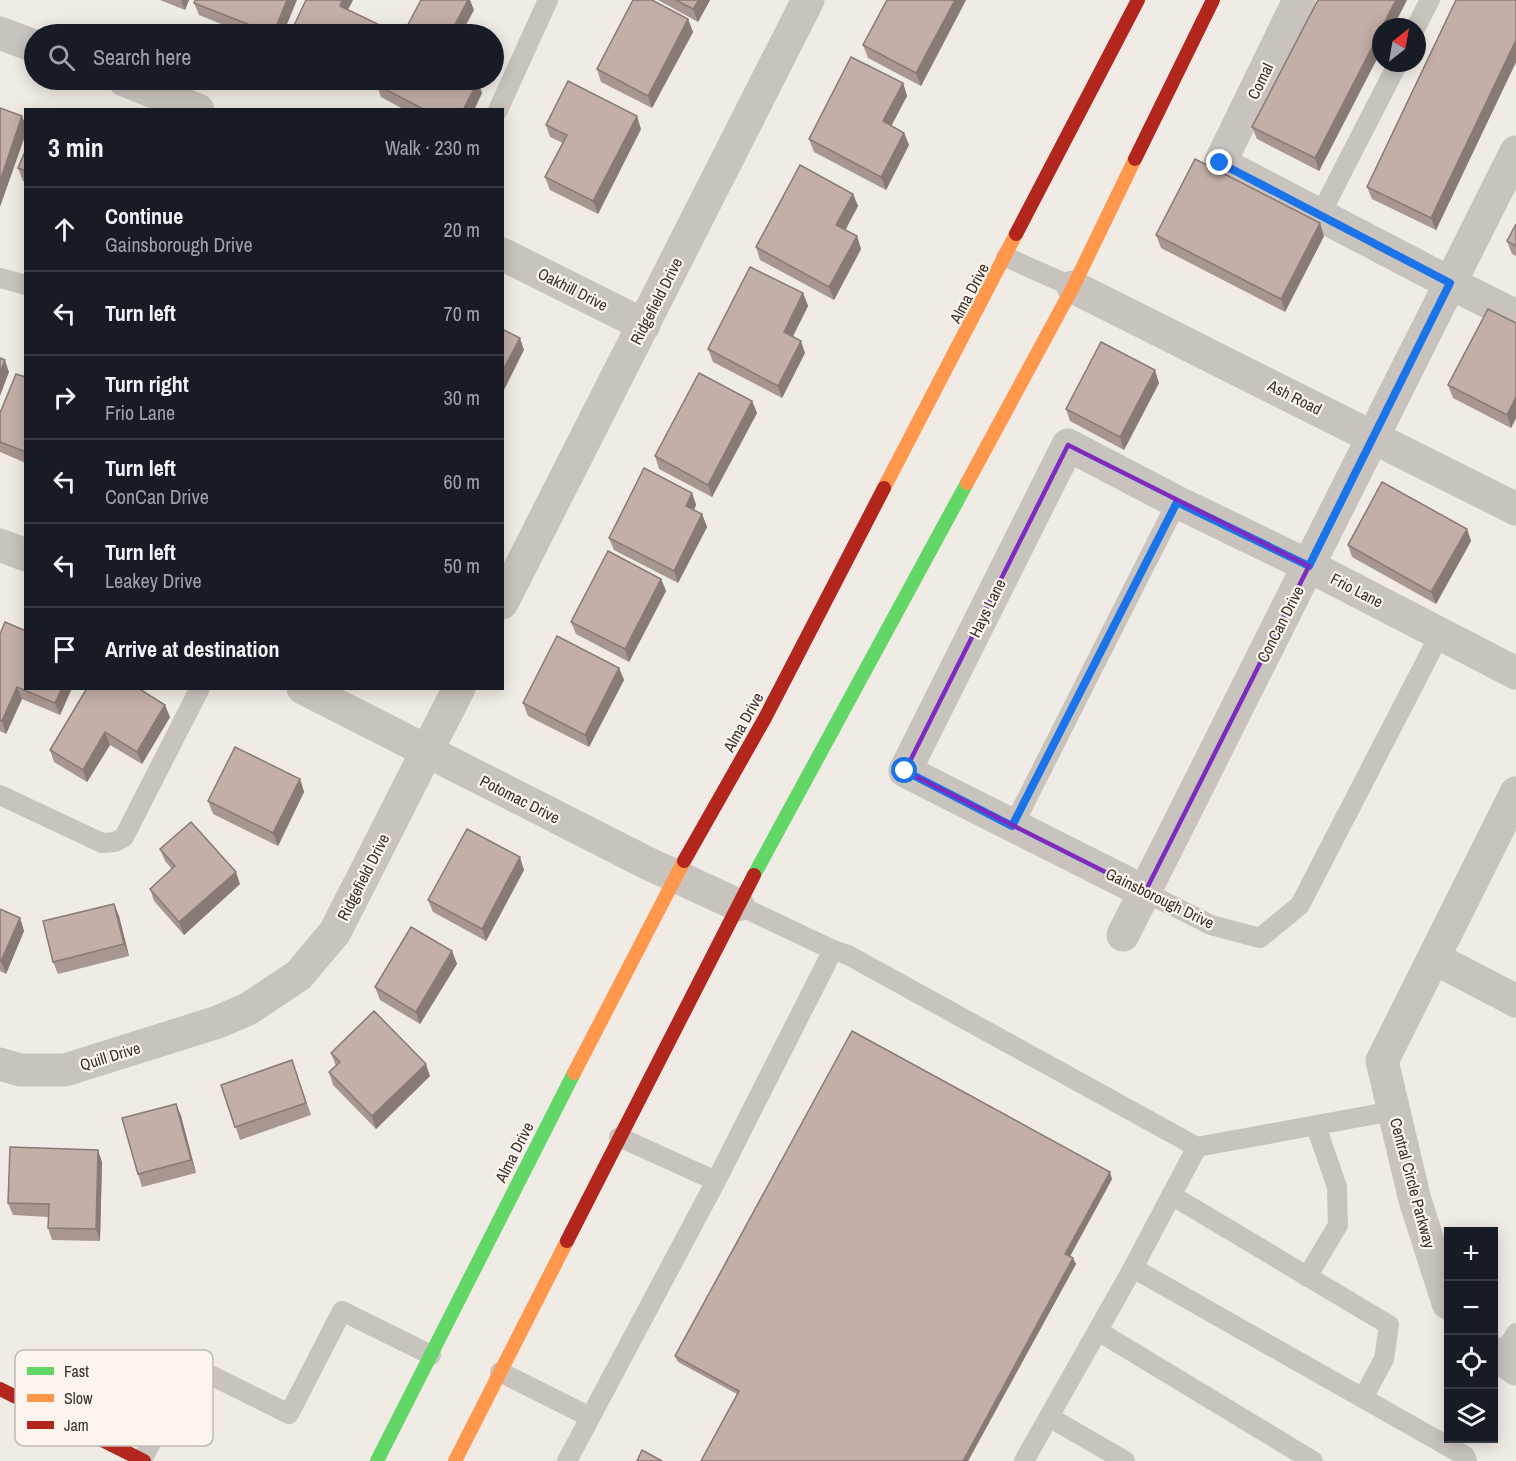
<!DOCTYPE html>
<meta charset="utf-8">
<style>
:root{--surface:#171b24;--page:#20242c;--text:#f1f3f6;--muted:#9ea1a6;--line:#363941}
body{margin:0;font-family:"Archivo Narrow",sans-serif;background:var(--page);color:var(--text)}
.controls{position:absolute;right:18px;bottom:18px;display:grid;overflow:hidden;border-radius:0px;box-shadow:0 3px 15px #0003}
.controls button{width:54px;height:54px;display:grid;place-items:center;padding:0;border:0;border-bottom:2px solid var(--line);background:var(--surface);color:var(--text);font:30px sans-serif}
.compass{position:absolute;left:1372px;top:18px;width:54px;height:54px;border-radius:50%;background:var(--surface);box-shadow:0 3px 15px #0003;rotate:31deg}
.stop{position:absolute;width:18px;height:18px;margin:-14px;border:4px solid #1a73e8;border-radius:50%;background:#fff}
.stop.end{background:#1a73e8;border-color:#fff;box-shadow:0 2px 6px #0008}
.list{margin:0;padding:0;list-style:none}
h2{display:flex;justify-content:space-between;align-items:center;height:78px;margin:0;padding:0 24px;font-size:26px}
h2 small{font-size:20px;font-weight:400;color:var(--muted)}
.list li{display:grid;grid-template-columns:39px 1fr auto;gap:18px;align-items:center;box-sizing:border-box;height:84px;padding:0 24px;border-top:2px solid var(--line)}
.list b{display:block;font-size:22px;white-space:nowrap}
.list p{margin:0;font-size:20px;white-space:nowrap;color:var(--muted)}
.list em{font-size:20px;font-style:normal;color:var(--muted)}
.icon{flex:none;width:33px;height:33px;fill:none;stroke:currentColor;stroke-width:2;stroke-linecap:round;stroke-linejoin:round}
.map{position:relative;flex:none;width:1516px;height:1461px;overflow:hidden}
.search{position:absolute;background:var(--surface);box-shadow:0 3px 15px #0003;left:24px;top:24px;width:480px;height:66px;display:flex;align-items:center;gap:15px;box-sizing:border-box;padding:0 21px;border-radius:33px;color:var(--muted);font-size:22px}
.panel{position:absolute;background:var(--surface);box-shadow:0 3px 15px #0003;left:24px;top:108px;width:480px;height:582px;border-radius:0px}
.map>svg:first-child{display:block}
</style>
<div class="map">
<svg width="1516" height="1461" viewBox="0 0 1516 1461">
<rect width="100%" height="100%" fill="#f0ebe5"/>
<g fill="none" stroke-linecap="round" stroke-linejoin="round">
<g stroke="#c9c3be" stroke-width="20">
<path d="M1416,27L1430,0"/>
<path d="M498,110L548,0"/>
<path d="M1320,215L1398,63"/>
<path d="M1006,257L1073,287"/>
<path d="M0,278L26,285"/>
<path d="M0,795L102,843L115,842L124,837L200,688"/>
<path d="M1013,826L1177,502"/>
<path d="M1145,892L1211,925L1260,938L1300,905L1440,634"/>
<path d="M738,905L833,950L848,955L1197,1147L1393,1111"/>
<path d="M619,1137L716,1181"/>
<path d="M1171,1195L1389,1325L1384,1359L1363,1398"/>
<path d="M1133,1268L1197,1147"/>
<path d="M1307,1277L1338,1225L1337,1187L1316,1126"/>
<path d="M1098,1331L1313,1461"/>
<path d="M1500,1360L1516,1333"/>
<path d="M500,1372L590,1417"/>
<path d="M1049,1417L1125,1461"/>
<path d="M142,1460L192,1366L289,1414L342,1311L431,1355"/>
<path d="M567,1461L716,1181L833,950"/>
<path d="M1024,1461L1133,1268L1465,1456L1467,1461"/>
</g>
<g stroke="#c9c3be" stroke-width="33">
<path d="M1299,0L1220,163L1450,283L1516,316"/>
<path d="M0,33L34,46"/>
<path d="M124,80L198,110"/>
<path d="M502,254L644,325"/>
<path d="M1073,287L1516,509"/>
<path d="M0,545L26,555"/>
<path d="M502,603L808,0"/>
<path d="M303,688L647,863L738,905"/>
<path d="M1145,892L905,771L1068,445L1177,502L1309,566L1516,673"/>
<path d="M1123,935L1516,152"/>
<path d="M1434,958L1516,1001"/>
<path d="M0,1064L20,1070H65L218,1022L248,1009L299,975L335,932L459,688"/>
<path d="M1448,1303L1415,1200L1382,1061L1516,793"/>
<path d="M1494,1353L1516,1369"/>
</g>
<g stroke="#63d668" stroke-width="14">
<path d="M754,875L967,483"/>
<path d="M377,1461L574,1073"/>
</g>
<g stroke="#ff974d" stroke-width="14">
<path d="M967,483L1073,287L1135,159"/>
<path d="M884,488L1016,234"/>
<path d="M574,1073L684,861"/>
<path d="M455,1461L567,1241"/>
</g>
<g stroke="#b3261e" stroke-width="14">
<path d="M1135,159L1213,0"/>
<path d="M1016,234L1138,0"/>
<path d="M684,861L765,718L884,488"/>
<path d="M567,1241L754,875"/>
<path d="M0,1389L144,1461"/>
</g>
</g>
<g fill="#a89690">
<path d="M160,0H189L185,10Z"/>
<path d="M658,0H710L698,22Z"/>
<path d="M887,0H966L921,86L868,58L863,45Z"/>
<path d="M1318,0H1407L1393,27H1381V51L1319,171L1257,139L1252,127Z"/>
<path d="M1516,0V62L1436,230L1372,199L1367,187Z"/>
<path d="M194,3L283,34H246L199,15Z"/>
<path d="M688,19L693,32L652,108L601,82L597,69Z"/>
<path d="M355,80H372L369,86Z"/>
<path d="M903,83L907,96L891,126L904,133L909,145L886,190L814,152L809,139Z"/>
<path d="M377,85L482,93L474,110H405L381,97Z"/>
<path d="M546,125L641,129L598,214L550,190L545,177L563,143L550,137Z"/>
<path d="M26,149V182L23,181L18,168Z"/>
<path d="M853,194L858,206L845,230L857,236L861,249L834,300L760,260L756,247Z"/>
<path d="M1516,224V256L1512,254L1507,241Z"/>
<path d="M1156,235L1324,236L1285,312L1161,248Z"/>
<path d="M803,293L808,306L793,336L805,353L782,398L713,362L708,349Z"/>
<path d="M1516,323V418L1511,428L1453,398L1448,385Z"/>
<path d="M26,377V463L0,452V413Z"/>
<path d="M1159,383L1124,450L1070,421L1066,409Z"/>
<path d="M752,401L757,413L712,497L659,469L655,456Z"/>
<path d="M692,493L696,505L694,510L702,514L707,527L678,583L614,550L609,538Z"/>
<path d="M1467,529L1471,541L1436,604L1352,557L1348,545Z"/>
<path d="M661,579L666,591L629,662L576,634L571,622Z"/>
<path d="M0,634L26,688H72L60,715L22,699L6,734L0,731Z"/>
<path d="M619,668L624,680L589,747L528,716L523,703Z"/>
<path d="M87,688L170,717L142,764L110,745L87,782L54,762L50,750Z"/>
<path d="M300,779L304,792L278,846L213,814L208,801Z"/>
<path d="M160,849L240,884L184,935L154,901L150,889L172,869L165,861Z"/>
<path d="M524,870L486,941L433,912L428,900Z"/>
<path d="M114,904L119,916L129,956L58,974L53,962Z"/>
<path d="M0,909L20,918L24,931L6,974L0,971Z"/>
<path d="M452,951L457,964L420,1024L380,1000L375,987Z"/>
<path d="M331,1053L430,1076L376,1129L333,1085L329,1072L336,1066Z"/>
<path d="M292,1060L311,1115L240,1140L221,1085Z"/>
<path d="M176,1104L181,1116L196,1173L142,1187L138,1174Z"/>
<path d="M102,1162L100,1241L52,1240L48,1228V1217L13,1215L8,1203Z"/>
<path d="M1112,1179L1070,1256L1076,1264L968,1461H701L737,1394L678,1362L675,1356Z"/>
</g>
<g fill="#887a75">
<path d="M181,0H189L185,10Z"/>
<path d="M287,0H297L283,34H273Z"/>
<path d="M342,0H353L344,18L340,6Z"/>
<path d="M468,0H470L474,10L461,34H450Z"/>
<path d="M699,0H710L698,22L693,9Z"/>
<path d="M955,0H966L921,86L916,73Z"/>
<path d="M1396,0H1407L1393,27H1382Z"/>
<path d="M688,19L693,32L652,108L648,96Z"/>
<path d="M386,28L388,34H383Z"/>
<path d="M1381,30V51L1319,171L1315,158Z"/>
<path d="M1516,40V62L1436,230L1431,218Z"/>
<path d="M367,80H372L369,86Z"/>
<path d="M478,81L482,93L474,110H463Z"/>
<path d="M903,83L907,96L887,134L883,121Z"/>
<path d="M22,116L26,125V133L0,207V181Z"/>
<path d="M637,116L641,129L598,214L593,201Z"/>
<path d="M904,133L909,145L886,190L881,177Z"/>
<path d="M853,194L858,206L841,238L836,225Z"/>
<path d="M1320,223L1324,236L1285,312L1281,299Z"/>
<path d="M857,236L861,249L834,300L829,287Z"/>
<path d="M803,293L808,306L789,344L784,332Z"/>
<path d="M520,338L524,350L502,394V372Z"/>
<path d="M801,341L805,353L782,398L778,386Z"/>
<path d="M5,360L9,372L0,396V372Z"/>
<path d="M1155,370L1159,383L1124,450L1120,437Z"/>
<path d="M1516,397V418L1511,428L1507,415Z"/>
<path d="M752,401L757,413L712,497L708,485Z"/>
<path d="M692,493L696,505L690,518L686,506Z"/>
<path d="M702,514L707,527L678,583L674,571Z"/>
<path d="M1467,529L1471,541L1436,604L1431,592Z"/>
<path d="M661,579L666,591L629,662L625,649Z"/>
<path d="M619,668L624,680L589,747L585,735Z"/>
<path d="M17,687L22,699L6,734L2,721Z"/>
<path d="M62,688H72L60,715L55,703Z"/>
<path d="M165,705L170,717L142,764L137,752Z"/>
<path d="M105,732L110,745L87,782L83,770Z"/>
<path d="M300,779L304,792L278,846L273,833Z"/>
<path d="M520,857L524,870L486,941L482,929Z"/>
<path d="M236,872L240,884L184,935L179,922Z"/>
<path d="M114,904L119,916L129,956L124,944Z"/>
<path d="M20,918L24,931L6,974L1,961Z"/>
<path d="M452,951L457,964L420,1024L416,1012Z"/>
<path d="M426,1064L430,1076L376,1129L372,1116Z"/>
<path d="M176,1104L181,1116L196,1173L191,1160Z"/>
<path d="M98,1150L102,1162L100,1241L96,1229Z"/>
<path d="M1110,1172L1112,1179L1068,1260L1065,1254Z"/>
<path d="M1073,1258L1076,1264L968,1461H963Z"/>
</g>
<g fill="#c3afa7" stroke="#887a75" stroke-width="1.5">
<path d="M195,0H287L273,34L194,3Z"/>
<path d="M306,0H342L340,6L386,28L383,34H290Z"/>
<path d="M421,0H468L450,34H403Z"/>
<path d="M633,0H652L688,19L648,96L597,69Z"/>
<path d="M676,0H699L693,9Z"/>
<path d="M887,0H955L916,73L863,45Z"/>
<path d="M1318,0H1396L1382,27H1381V30L1315,158L1252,127Z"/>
<path d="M1456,0H1516V40L1431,218L1367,187Z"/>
<path d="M851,57L903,83L883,121L904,133L881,177L809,139Z"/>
<path d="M379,80H475L478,81L463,110H425L377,85Z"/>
<path d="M568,81L637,116L593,201L545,177L567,135L546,125Z"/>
<path d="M0,108L22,116L0,181Z"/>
<path d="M26,149V171L18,168Z"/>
<path d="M1195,159L1320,223L1281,299L1156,235Z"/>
<path d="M800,165L853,194L836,225L857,236L829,287L756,247Z"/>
<path d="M1516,224V246L1507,241Z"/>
<path d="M750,267L803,293L784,332L801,341L778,386L708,349Z"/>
<path d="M1488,309L1516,323V397L1507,415L1448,385Z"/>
<path d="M502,329L520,338L502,372Z"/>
<path d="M1101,342L1155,370L1120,437L1066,409Z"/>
<path d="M0,358L5,360L0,372Z"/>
<path d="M699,373L752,401L708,485L655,456Z"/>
<path d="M16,374L26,377V452L0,442V413Z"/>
<path d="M644,468L692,493L686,506L702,514L674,571L609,538Z"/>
<path d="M1382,482L1467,529L1431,592L1348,545Z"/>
<path d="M608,551L661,579L625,649L571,622Z"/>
<path d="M5,622L26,631V688H62L55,703L17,687L2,721L0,720V634Z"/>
<path d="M557,636L619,668L585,735L523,703Z"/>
<path d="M87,688H138L165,705L137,752L105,732L83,770L50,750Z"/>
<path d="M235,747L300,779L273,833L208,801Z"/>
<path d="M191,822L236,872L179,922L150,889L175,866L160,849Z"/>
<path d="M467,829L520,857L482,929L428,900Z"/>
<path d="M114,904L124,944L53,962L43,921Z"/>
<path d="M0,909L20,918L1,961H0Z"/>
<path d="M411,927L452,951L416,1012L375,987Z"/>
<path d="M374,1011L426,1064L372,1116L329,1072L340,1062L331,1053Z"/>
<path d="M852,1031L1110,1172L1065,1254L1073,1258L963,1461H701L739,1391L675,1356Z"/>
<path d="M292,1060L306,1103L235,1127L221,1085Z"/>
<path d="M176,1104L191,1160L138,1174L122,1118Z"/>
<path d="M10,1147L98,1150L96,1229L48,1228L49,1204L8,1203Z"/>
<path d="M642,1450L662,1461H637Z"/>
</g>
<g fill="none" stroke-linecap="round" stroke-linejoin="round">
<path stroke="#1a73e8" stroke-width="8" d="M905,771L1012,826L1177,502L1309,566L1450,283L1220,163"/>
</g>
<path fill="none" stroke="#7b2cbf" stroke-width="4.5" stroke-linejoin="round" d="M1068,445L1309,566L1145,892L905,771Z"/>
<g text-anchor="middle" stroke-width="4.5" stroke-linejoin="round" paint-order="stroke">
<g font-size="16" fill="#3b302b" stroke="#fbf5ee">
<text transform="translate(1260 81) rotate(-64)" y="6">Comal</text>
<text transform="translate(573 289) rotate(27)" y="6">Oakhill Drive</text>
<text transform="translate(969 293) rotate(-62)" y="6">Alma Drive</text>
<text transform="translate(656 301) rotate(-63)" y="6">Ridgefield Drive</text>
<text transform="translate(1295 397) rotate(27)" y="6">Ash Road</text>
<text transform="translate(1357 590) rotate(27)" y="6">Frio Lane</text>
<text transform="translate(987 608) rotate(-64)" y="6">Hays Lane</text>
<text transform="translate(1280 624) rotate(-63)" y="6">ConCan Drive</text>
<text transform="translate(743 722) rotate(-61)" y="6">Alma Drive</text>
<text transform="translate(520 799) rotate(27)" y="6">Potomac Drive</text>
<text transform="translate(363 877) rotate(-63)" y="6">Ridgefield Drive</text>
<text transform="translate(1160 898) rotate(26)" y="6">Gainsborough Drive</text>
<text transform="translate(110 1056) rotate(-17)" y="6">Quill Drive</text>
<text transform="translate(514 1152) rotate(-63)" y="6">Alma Drive</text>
<text transform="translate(1413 1183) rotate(75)" y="6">Central Circle Parkway</text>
</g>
</g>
<rect x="15" y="1350" width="198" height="96" rx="9" fill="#fbf5ee" stroke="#c1bab4" stroke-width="1.5"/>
<rect x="27" y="1367" width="27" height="8" fill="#63d668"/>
<rect x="27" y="1394" width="27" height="8" fill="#ff974d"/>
<rect x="27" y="1421" width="27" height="8" fill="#b3261e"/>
<g font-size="16" fill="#3b302b">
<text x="64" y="1377">Fast</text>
<text x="64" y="1404">Slow</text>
<text x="64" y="1431">Jam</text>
</g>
</svg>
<div class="controls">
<button>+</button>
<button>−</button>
<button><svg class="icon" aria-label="locate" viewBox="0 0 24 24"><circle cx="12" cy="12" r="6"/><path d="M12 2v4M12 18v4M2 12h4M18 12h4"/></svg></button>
<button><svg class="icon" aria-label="layers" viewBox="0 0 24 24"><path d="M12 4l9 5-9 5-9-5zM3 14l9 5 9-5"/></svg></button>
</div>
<svg class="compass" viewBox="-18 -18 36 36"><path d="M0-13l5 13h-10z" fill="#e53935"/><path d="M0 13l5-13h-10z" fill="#9ea1a6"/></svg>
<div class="stop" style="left:905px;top:771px"></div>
<div class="stop end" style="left:1220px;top:163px"></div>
<div class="search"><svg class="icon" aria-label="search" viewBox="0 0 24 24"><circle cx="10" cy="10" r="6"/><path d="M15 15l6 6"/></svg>Search here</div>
<section class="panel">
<h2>3 min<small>Walk · 230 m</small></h2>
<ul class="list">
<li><svg class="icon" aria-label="ahead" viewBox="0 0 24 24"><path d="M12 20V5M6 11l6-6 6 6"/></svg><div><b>Continue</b><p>Gainsborough Drive</p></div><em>20 m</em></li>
<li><svg class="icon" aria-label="left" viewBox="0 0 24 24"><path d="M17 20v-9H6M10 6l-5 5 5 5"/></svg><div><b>Turn left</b></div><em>70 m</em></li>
<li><svg class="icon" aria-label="right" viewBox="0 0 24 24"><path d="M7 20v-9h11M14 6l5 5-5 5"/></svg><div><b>Turn right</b><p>Frio Lane</p></div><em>30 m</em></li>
<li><svg class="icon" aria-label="left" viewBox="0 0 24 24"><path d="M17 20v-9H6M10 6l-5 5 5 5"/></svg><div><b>Turn left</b><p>ConCan Drive</p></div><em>60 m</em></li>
<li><svg class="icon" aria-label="left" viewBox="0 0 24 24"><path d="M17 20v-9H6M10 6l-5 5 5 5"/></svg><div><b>Turn left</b><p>Leakey Drive</p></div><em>50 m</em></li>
<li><svg class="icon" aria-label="arrive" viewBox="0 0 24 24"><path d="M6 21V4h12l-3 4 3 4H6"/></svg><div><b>Arrive at destination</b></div></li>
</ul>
</section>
</div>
